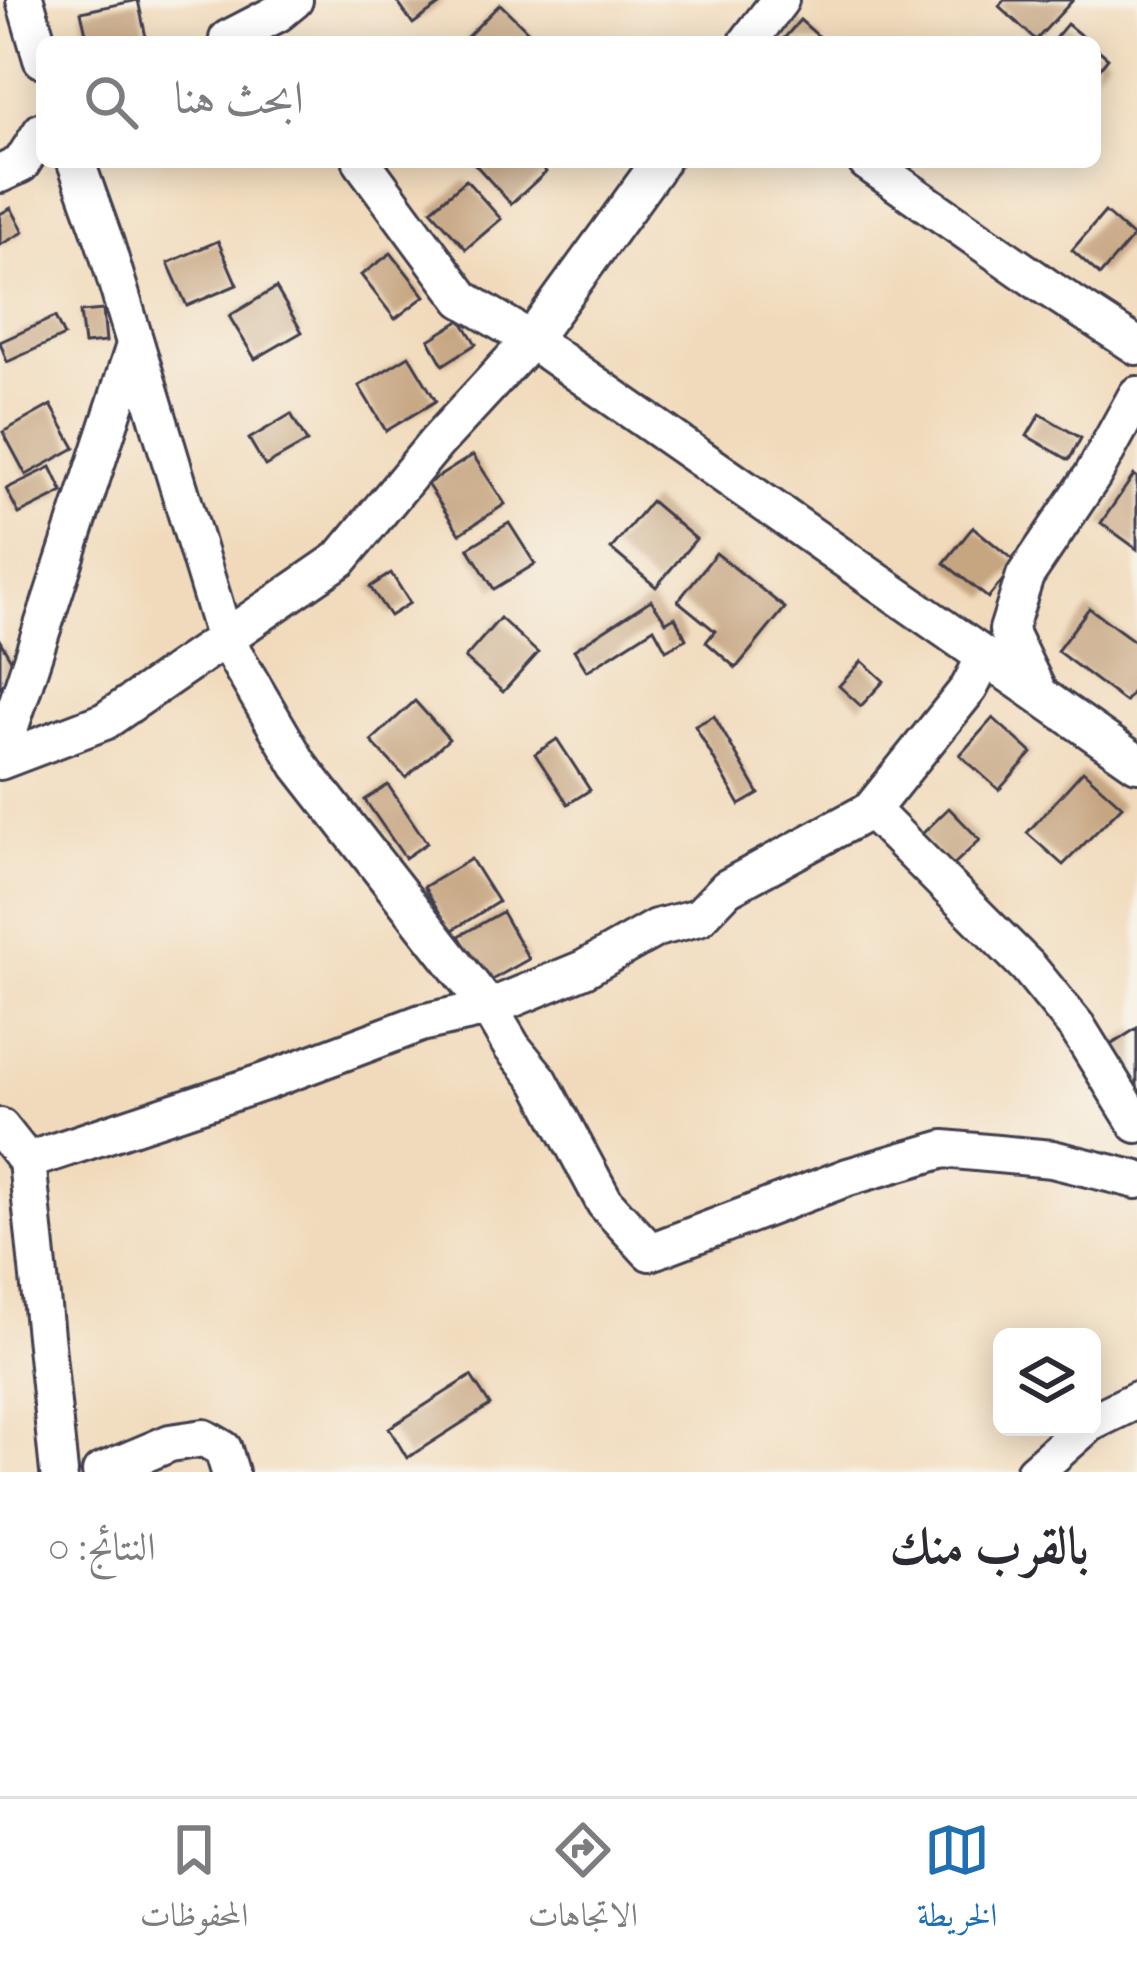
<!DOCTYPE html>
<html lang="ar">
<meta charset="utf-8">
<style>
:root{--surface:#fff;--page:#f7f7f7;--text:#2b2b33;--muted:#7c7c81;--line:#e1e1e2;--accent:#1f6fb2}
body{margin:0;font-family:"IM FELL French Canon",Amiri,serif;background:var(--page);color:var(--text);direction:rtl}
.controls{position:absolute;right:36px;bottom:36px;display:grid;overflow:hidden;border-radius:18px;box-shadow:0 6px 30px #0003}
.controls button{width:108px;height:108px;display:grid;place-items:center;padding:0;border:0;border-bottom:3px solid var(--line);background:var(--surface);color:var(--text);font:60px sans-serif}
.list{margin:0;padding:0;list-style:none}
h2{display:flex;justify-content:space-between;align-items:center;height:156px;margin:0;padding:0 48px;font-size:51px}
h2 small{font-size:39px;font-weight:400;color:var(--muted)}
.icon{flex:none;width:66px;height:66px;fill:none;stroke:currentColor;stroke-width:2;stroke-linecap:round;stroke-linejoin:round}
.map{position:relative;flex:none;width:1137px;height:1472px;overflow:hidden;direction:ltr}
.search{position:absolute;background:var(--surface);box-shadow:0 6px 30px #0003;left:36px;right:36px;top:36px;height:132px;display:flex;align-items:center;gap:30px;box-sizing:border-box;padding:0 42px;border-radius:18px;color:var(--muted);font-size:45px}
.sheet{height:324px;background:var(--surface)}
nav{display:flex;justify-content:space-around;align-items:center;box-sizing:border-box;height:168px;border-top:3px solid var(--line);background:var(--surface);font-size:33px;color:var(--muted)}
nav a{display:grid;justify-items:center;gap:6px}
nav .on{color:var(--accent)}
.map>svg:first-child{display:block}
</style>
<div class="map">
<svg width="1137" height="1472" viewBox="0 0 1137 1472">
<rect width="100%" height="100%" fill="#f7f3e8"/>
<filter id="ink" filterUnits="userSpaceOnUse"><feTurbulence type="fractalNoise" baseFrequency=".00833" numOctaves="2"/><feDisplacementMap in="SourceGraphic" scale="24" xChannelSelector="R" yChannelSelector="G"/><feConvolveMatrix kernelMatrix="1 2 1 2 8 2 1 2 1" color-interpolation-filters="sRGB"/></filter>
<filter id="wash" filterUnits="userSpaceOnUse"><feTurbulence type="fractalNoise" baseFrequency=".004" numOctaves="4" result="noise"/><feDisplacementMap in="SourceGraphic" scale="48" xChannelSelector="R" yChannelSelector="G"/><feGaussianBlur stdDeviation="2.7" result="paint"/><feColorMatrix in="noise" values="0 0 0 0 0 0 0 0 0 0 0 0 0 0 0 0 0 1.4 0 .05"/><feComposite in="paint" operator="in"/></filter>
<g filter="url(#wash)">
<rect width="100%" height="100%" fill="#f1dabb"/>
<g id="blocks">
<g fill="#c6a581">
<path d="M138,0L147,42H88L81,12Z"/>
<path d="M396,0H446L413,24Z"/>
<path d="M1004,0H1073L1036,40L999,6Z"/>
<path d="M500,4L539,42H462Z"/>
<path d="M800,20L825,42H781Z"/>
<path d="M1067,24L1089,42H1052Z"/>
<path d="M1095,47L1108,58L1095,74Z"/>
<path d="M473,162H537L546,172L511,204Z"/>
<path d="M466,180L501,219L466,249L431,210Z"/>
<path d="M11,208L24,232L0,245V214Z"/>
<path d="M1105,212L1133,237L1100,275L1072,250Z"/>
<path d="M218,241L237,285L187,306L168,263Z"/>
<path d="M391,253L425,296L395,319L361,275Z"/>
<path d="M276,288L302,332L255,359L229,316Z"/>
<path d="M103,310L106,342L84,344L80,312Z"/>
<path d="M55,317L64,336L7,362L0,342Z"/>
<path d="M461,320L476,344L443,365L429,340Z"/>
<path d="M409,356L436,401L386,431L359,386Z"/>
<path d="M51,405L75,448L26,475L3,432Z"/>
<path d="M291,414L307,442L265,466L249,439Z"/>
<path d="M1040,414L1081,438L1069,460L1027,436Z"/>
<path d="M473,455L505,504L460,534L427,484Z"/>
<path d="M51,467L63,492L19,514L6,489Z"/>
<path d="M1134,475L1137,477V549L1101,523Z"/>
<path d="M651,501L696,539L656,587L611,549Z"/>
<path d="M509,523L535,564L494,589L468,548Z"/>
<path d="M973,527L1017,563L988,598L944,563Z"/>
<path d="M716,553L785,608L736,668L706,642L715,631L678,601Z"/>
<path d="M391,573L410,603L390,616L370,587Z"/>
<path d="M651,600L666,622L675,617L686,639L666,650L654,628L587,671L574,650Z"/>
<path d="M1089,608L1137,643V686L1125,702L1057,651Z"/>
<path d="M500,618L538,653L503,692L465,658Z"/>
<path d="M0,641L20,675L0,687Z"/>
<path d="M862,661L884,681L861,706L839,686Z"/>
<path d="M415,701L449,739L406,778L371,741Z"/>
<path d="M714,716L759,794L740,805L695,726Z"/>
<path d="M993,718L1032,753L999,790L960,755Z"/>
<path d="M557,739L590,790L568,804L535,754Z"/>
<path d="M1083,771L1122,806L1063,865L1027,833Z"/>
<path d="M388,785L427,843L405,858L365,800Z"/>
<path d="M949,808L980,840L950,868L920,836Z"/>
<path d="M471,859L498,902L451,931L424,887Z"/>
<path d="M502,912L529,959L486,983L459,936Z"/>
<path d="M1137,1028V1094L1106,1048Z"/>
<path d="M471,1376L490,1405L407,1458L389,1428Z"/>
</g>
</g>
</g>
<g filter="url(#ink)">
<use href="#blocks" fill-opacity="0" stroke="#413e4e" stroke-width="3"/>
<g fill="none" stroke-linecap="round" stroke-linejoin="round">
<g stroke="#413e4e" stroke-width="42">
<g id="minor">
<path d="M25,0L42,59"/>
<path d="M228,39L278,13L294,0"/>
<path d="M748,42L780,0"/>
<path d="M76,162L105,243L224,637L299,765L489,1008L584,969L656,928L699,917L727,888L871,810L969,688L985,657"/>
<path d="M362,162L463,299L531,340L1137,763"/>
<path d="M867,162L1045,286L1137,346"/>
<path d="M0,174L21,164L42,131"/>
<path d="M1037,690L1008,630L1025,576L1093,475L1137,395"/>
<path d="M0,757L134,348"/>
<path d="M0,761L105,721L340,559L436,443L531,340L660,162"/>
<path d="M871,810L1028,967L1077,1027L1137,1124"/>
<path d="M0,1127L27,1161L59,1472"/>
<path d="M27,1161L264,1082L421,1023L489,1008L512,1047L539,1080L605,1203L650,1252L848,1177L944,1149L1052,1159L1137,1180"/>
<path d="M1092,1422L1137,1400"/>
<path d="M101,1472L170,1443L204,1438L223,1449L230,1472"/>
<path d="M1034,1472L1085,1427"/>
</g>
</g>
<use href="#minor" stroke="#fff" stroke-width="36"/>
</g>
</g>
</svg>
<div class="controls">
<button><svg class="icon" aria-label="layers" viewBox="0 0 24 24"><path d="M12 4l9 5-9 5-9-5zM3 14l9 5 9-5"/></svg></button>
</div>
<div class="search"><svg class="icon" aria-label="search" viewBox="0 0 24 24"><circle cx="10" cy="10" r="6"/><path d="M15 15l6 6"/></svg>ابحث هنا</div>
</div>
<section class="sheet">
<h2>بالقرب منك<small>النتائج: 0</small></h2>
<ul class="list">
</ul>
</section>
<nav>
<a class="on"><svg class="icon" aria-label="map" viewBox="0 0 24 24"><path d="M3 6l6-2 6 2 6-2v14l-6 2-6-2-6 2zM9 4v14M15 6v14"/></svg>الخريطة</a>
<a><svg class="icon" aria-label="directions" viewBox="0 0 24 24"><path d="M12 3l9 9-9 9-9-9zM9 14v-3h6M13 9l2 2-2 2"/></svg>الاتجاهات</a>
<a><svg class="icon" aria-label="saved" viewBox="0 0 24 24"><path d="M7 4h10v16l-5-4-5 4z"/></svg>المحفوظات</a>
</nav>
